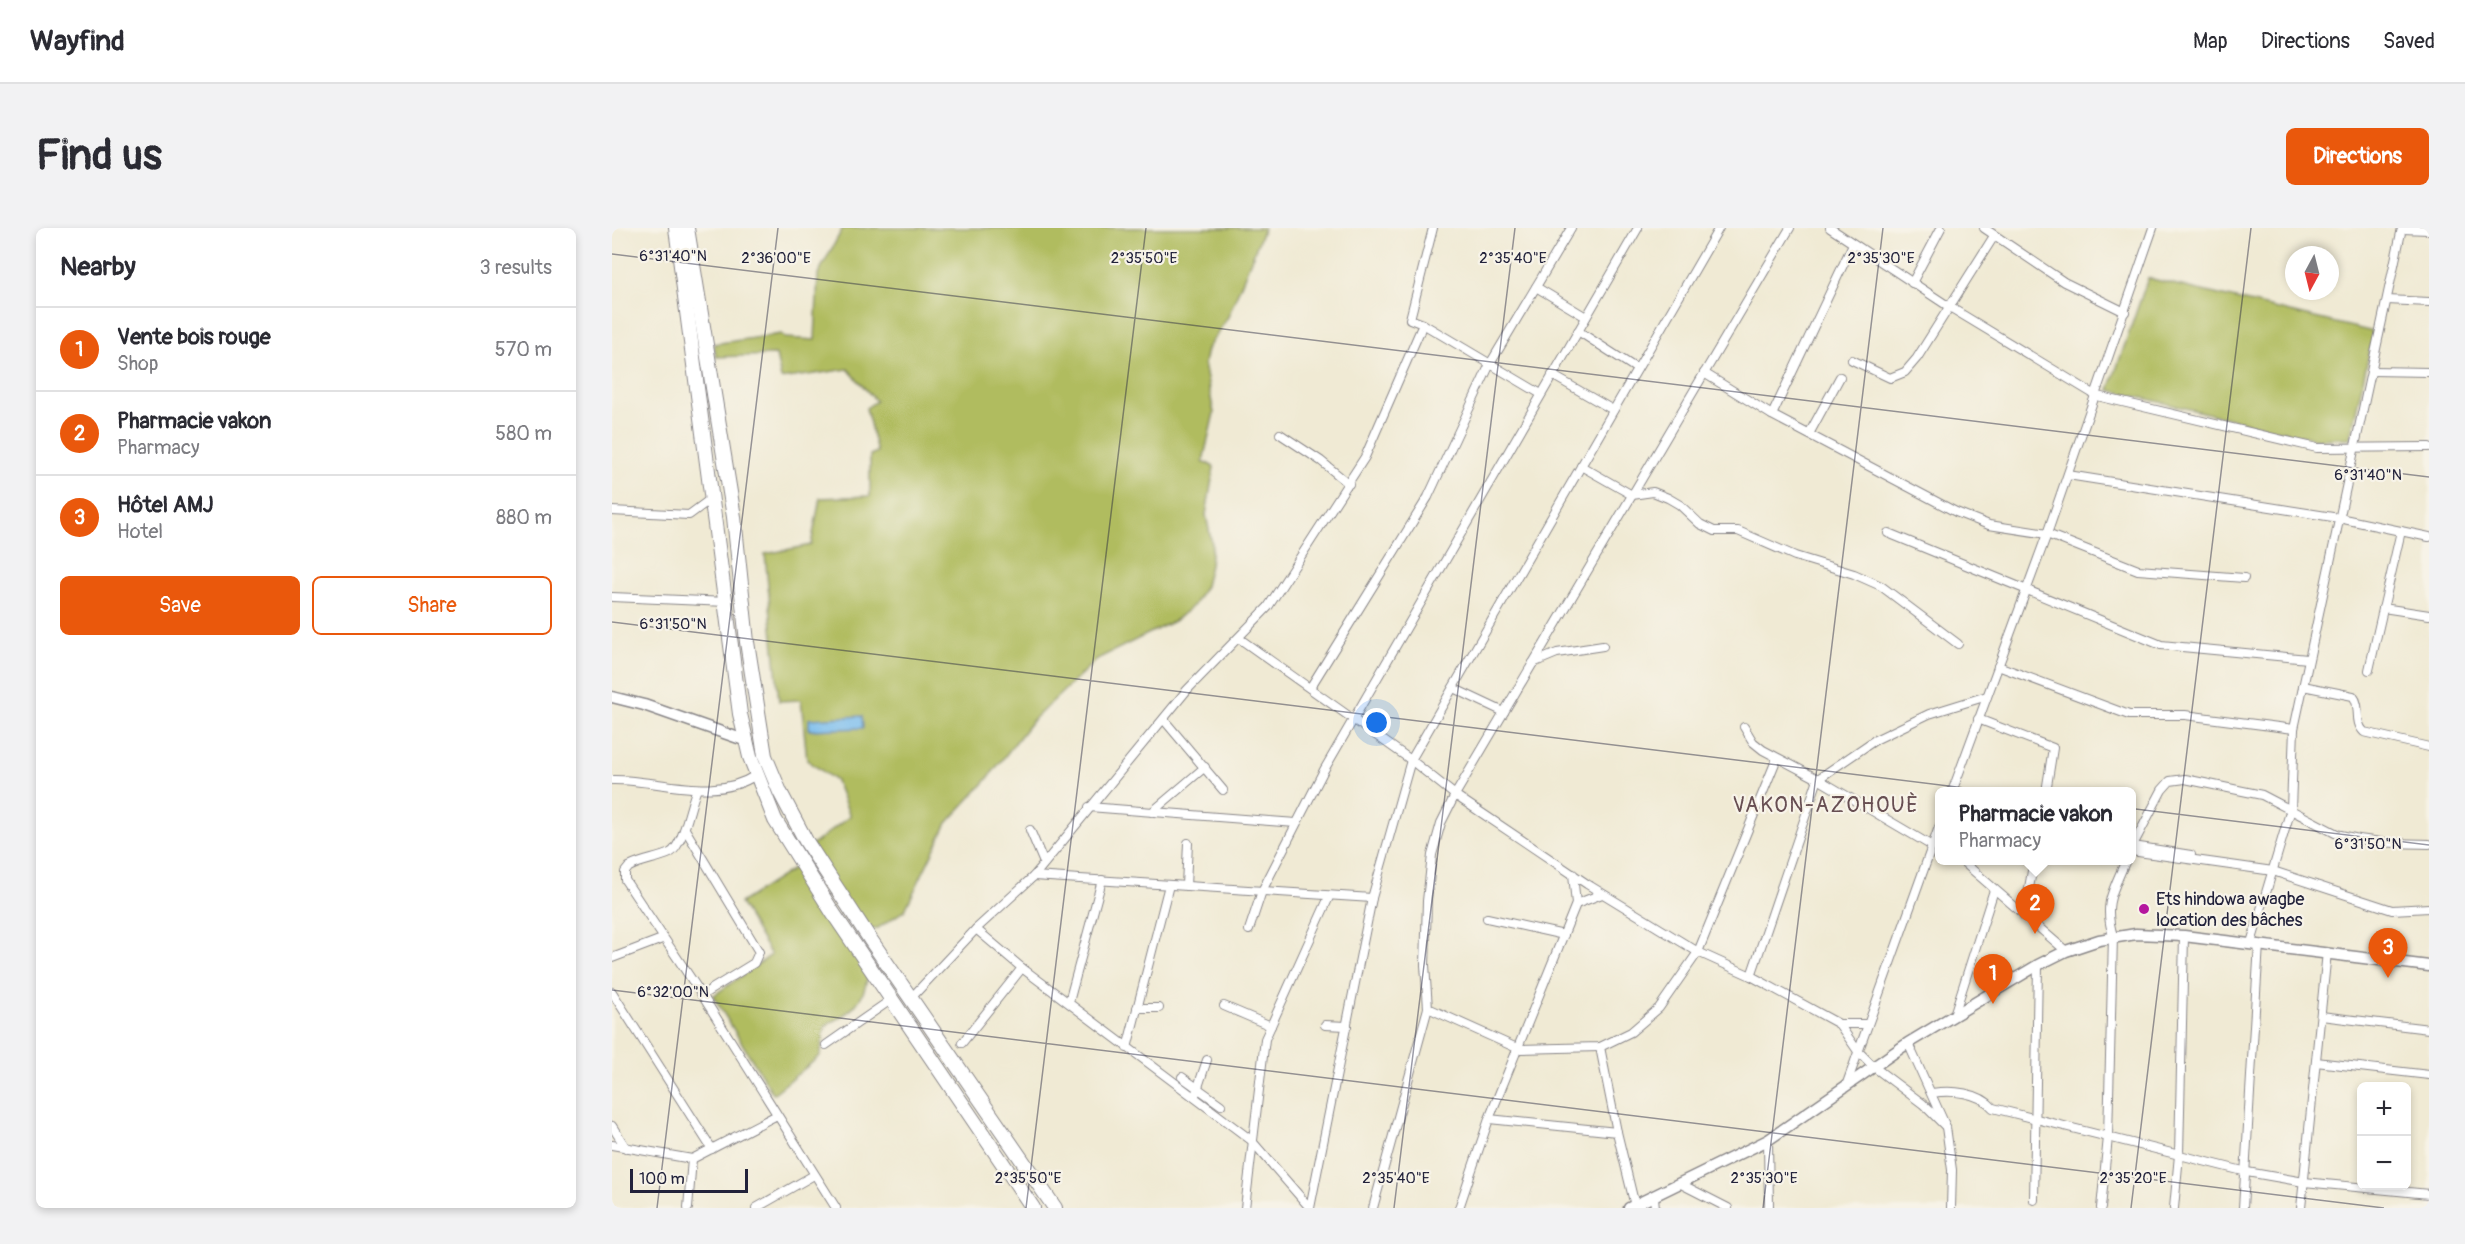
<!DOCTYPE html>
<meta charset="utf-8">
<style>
:root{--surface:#fff;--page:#f2f2f3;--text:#2b2b33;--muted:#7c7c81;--line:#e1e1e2;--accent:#ea580c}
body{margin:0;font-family:Pangolin,sans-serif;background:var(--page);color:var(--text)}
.controls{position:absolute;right:18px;bottom:18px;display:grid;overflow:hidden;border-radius:9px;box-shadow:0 3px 9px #0003}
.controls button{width:54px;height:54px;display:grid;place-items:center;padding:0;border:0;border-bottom:2px solid var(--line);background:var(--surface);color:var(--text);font:30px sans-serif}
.compass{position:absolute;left:1673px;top:18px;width:54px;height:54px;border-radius:50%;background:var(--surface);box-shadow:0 3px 9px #0003;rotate:187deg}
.scale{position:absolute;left:18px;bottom:15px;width:118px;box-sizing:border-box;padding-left:6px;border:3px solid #22223b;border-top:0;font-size:16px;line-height:21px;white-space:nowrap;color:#22223b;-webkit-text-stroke:4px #f7f3e8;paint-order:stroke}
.you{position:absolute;left:765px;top:495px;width:21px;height:21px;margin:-15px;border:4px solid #fff;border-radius:50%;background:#1a73e8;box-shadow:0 0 0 9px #1a73e833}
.badge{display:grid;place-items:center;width:39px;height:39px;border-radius:50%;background:var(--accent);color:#fff;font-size:20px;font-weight:700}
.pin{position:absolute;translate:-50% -50px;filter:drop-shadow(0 2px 3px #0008)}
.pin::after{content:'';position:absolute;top:32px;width:21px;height:18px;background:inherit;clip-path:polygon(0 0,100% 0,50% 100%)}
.popup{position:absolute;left:1323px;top:559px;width:201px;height:78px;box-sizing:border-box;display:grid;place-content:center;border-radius:9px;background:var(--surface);filter:drop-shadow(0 2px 4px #0005);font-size:20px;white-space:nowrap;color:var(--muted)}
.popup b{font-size:22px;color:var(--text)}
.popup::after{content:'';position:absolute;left:50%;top:100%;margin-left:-12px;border:12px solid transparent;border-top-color:var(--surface)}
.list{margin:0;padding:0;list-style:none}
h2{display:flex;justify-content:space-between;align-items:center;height:78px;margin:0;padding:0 24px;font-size:26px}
h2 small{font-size:20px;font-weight:400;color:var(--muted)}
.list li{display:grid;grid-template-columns:39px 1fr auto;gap:18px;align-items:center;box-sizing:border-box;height:84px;padding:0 24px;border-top:2px solid var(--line)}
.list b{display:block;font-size:22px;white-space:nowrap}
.list p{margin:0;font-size:20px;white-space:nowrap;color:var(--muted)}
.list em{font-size:20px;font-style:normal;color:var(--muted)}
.actions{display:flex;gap:12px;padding:18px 24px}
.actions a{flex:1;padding:14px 0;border:2px solid var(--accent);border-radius:9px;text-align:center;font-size:21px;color:var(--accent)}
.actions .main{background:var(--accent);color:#fff}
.map{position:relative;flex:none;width:1817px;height:980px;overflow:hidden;border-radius:9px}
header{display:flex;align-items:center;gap:36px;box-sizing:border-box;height:84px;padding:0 30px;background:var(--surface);border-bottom:2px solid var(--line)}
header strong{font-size:28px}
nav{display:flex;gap:33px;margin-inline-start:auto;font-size:21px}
.intro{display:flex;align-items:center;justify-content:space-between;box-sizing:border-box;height:144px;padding:0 36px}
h1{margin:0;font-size:42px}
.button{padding:15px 27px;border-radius:9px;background:var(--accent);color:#fff;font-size:21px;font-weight:700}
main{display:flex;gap:36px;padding:0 36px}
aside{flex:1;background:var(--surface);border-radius:9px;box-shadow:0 3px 9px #0003}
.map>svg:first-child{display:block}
</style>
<header>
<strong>Wayfind</strong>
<nav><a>Map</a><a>Directions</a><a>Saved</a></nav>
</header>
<div class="intro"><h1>Find us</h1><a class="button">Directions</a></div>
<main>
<aside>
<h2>Nearby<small>3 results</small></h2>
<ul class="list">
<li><span class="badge">1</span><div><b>Vente bois rouge</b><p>Shop</p></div><em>570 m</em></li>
<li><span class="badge">2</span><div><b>Pharmacie vakon</b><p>Pharmacy</p></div><em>580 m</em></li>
<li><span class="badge">3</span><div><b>Hôtel AMJ</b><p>Hotel</p></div><em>880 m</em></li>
</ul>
<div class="actions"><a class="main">Save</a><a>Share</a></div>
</aside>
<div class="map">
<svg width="1817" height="980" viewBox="0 0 1817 980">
<rect width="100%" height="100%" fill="#f7f3e8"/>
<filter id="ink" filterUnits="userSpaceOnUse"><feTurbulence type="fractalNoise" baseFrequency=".0167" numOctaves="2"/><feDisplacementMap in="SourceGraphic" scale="12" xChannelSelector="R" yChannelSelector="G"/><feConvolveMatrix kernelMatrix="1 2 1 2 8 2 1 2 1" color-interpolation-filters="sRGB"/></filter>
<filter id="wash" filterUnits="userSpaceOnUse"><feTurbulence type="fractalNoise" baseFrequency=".008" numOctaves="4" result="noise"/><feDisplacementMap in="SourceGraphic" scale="24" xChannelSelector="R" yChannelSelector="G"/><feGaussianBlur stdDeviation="1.35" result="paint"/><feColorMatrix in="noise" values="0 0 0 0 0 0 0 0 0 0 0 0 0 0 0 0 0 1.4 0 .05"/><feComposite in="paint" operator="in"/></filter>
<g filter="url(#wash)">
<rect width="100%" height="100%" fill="#f0ead4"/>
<g fill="#b0bc5e" stroke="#696f4c" stroke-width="1.5">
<path d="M231,0H652L616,89L595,121L592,136L602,185L591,233L602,239L594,287L600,316L598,337L593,358L582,377L562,393L485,431L420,493L373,554L335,595L293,682L266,700L252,703L195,621L238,588L224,553L195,532L189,472L167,473L153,326L199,317L208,270L258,268V227L265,224L254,180L264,173L236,141L169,151L164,127L104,129L102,116L169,106L174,110L203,112L206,46Z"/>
<path d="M1536,50L1762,104L1738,210L1704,211L1497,162Z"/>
<path d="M184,639L256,746C252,776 238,785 213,798L208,828L161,866L101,768L159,727L128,675Z"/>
</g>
<path fill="#77bcee" stroke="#4c6f94" stroke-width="1.5" d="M250,488L251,500L197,502V491Z"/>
</g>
<g filter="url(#ink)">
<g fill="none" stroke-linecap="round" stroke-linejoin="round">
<g stroke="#898688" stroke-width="10">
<g id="minor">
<path d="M1218,0L1336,78L1485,168L1705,220L1817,219"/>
<path d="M1372,0L1452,54L1513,84"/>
<path d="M1790,1L1817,2"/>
<path d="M1300,55L1329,0"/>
<path d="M924,59L974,89"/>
<path d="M1775,72L1817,74"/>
<path d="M811,96L929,166"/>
<path d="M966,103L1025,141"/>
<path d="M1240,132L1278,150L1293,144L1305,130L1382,8"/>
<path d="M1760,143L1817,144"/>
<path d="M1092,145L1160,187L1344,284L1377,297L1435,306L1526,342L1632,350"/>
<path d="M940,147L1001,182"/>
<path d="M1160,187L1241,16"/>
<path d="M668,206L709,233L737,256"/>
<path d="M1197,206L1228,149"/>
<path d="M969,238L1020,267L1041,264L1056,270L1068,277L1088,296L1102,303H1126L1183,328L1242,346L1269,358L1346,416"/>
<path d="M1456,247L1727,290L1817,309"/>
<path d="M0,283L77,287L100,270"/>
<path d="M1276,305L1549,417L1696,431"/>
<path d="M0,369L115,374"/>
<path d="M1771,380L1817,387"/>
<path d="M628,411L799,532L843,567L975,656L1086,724L1139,748L1227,796L1245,822L1262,839L1311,876L1334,899"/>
<path d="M921,435L945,425L991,418"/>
<path d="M1386,438L1517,487H1573L1682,501"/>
<path d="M1757,442L1789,303"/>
<path d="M1691,458L1741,468C1750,479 1741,493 1752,504L1817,519"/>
<path d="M698,460L816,269L878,136L959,0"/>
<path d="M841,460L892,484"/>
<path d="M1366,491L1441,520L1434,564"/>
<path d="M552,492L611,562"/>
<path d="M1132,499L1141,514L1151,522L1206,551L1320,618"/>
<path d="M0,552C47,551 102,575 144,547"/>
<path d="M85,561C78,576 72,617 58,625C45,631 30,632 17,639L13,644V652L90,767L224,980"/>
<path d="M1340,564L1435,306L1541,0"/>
<path d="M477,579L684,595"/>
<path d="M540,584L593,539"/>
<path d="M73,601L147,724L142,735L90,767"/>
<path d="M418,602L432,635"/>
<path d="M1521,618L1579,627"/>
<path d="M1519,621L1550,562L1558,553L1573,551L1650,567L1725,606C1759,615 1783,615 1817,616"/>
<path d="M1519,623L1661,643L1780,682L1817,680"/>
<path d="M1349,632L1454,723"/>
<path d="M422,648L760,670"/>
<path d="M574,658L576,615"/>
<path d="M964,676L990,666"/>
<path d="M1412,688L1422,632"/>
<path d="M875,690L952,707"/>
<path d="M364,701L410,740L639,912L698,980"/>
<path d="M637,702L650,663L712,542L1026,0"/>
<path d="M1639,715L1679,581L1682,501L1790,0"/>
<path d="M0,730L50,711"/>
<path d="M1139,748L1206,551L1263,512L1317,486L1375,468"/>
<path d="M0,764L100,921"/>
<path d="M300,769L364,701L422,648L575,462L656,379L753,229L811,96L798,91L821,0"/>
<path d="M457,774L490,652"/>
<path d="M612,778L659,798"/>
<path d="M525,780H547"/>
<path d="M816,780L907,821L988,819L1019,804L1047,780L1086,724L1165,530"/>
<path d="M1342,787L1382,662"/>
<path d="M1709,788L1817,801"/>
<path d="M1227,796H1255"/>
<path d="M713,797L735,798"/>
<path d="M350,815L410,740"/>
<path d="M1296,815L1334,899L1340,942L1339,980"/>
<path d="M214,817L280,771"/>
<path d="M988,819L1005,904L1023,978"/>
<path d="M515,820L557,657"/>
<path d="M1704,834L1817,847"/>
<path d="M570,849L609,877"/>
<path d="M1234,858L1327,599"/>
<path d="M584,865L595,832"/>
<path d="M1320,865C1340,862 1367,864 1381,880L1635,944L1692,954L1817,966"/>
<path d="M877,891L1005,904"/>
<path d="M0,898L14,920"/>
<path d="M1156,912L1157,980"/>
<path d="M0,917L80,931L165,887"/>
<path d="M1069,956L1116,980"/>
<path d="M1042,969L1043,980"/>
<path d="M1422,972L1426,737"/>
<path d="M76,980L80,931"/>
<path d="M144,980L202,947"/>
<path d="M633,980L653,811L717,669"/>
<path d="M698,980L760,670L799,532L1107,0"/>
<path d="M761,980L816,780L813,737L815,673L820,627L829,595L843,567L1178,0"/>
<path d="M847,980L877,891L964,676L961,646"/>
<path d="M1489,980L1496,909L1501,708C1491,675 1501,663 1514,632"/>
<path d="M1562,980L1567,927L1572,708"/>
<path d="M1631,980L1647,716"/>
<path d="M1689,980L1715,724"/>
</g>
</g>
<g stroke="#898688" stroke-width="13">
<path id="tertiary" d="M0,469L32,477L135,513"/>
</g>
<g stroke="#898688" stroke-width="13">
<path id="secondary" d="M1017,980L1156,912L1296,815L1426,737L1454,723L1487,712L1524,706L1572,708L1817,738"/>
</g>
<g stroke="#898688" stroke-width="16">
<g id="trunk">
<path d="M64,0L128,486L138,529L163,592L221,685L421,980"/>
<path d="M75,0L122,289L135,414L153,528L168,564L194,613L258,711L443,980"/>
</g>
</g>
<use href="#minor" stroke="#fff" stroke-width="8"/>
<use href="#tertiary" stroke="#fff" stroke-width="10"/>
<use href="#secondary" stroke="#fff" stroke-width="10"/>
<use href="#trunk" stroke="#fff" stroke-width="14"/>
</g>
</g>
<path fill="none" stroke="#22223b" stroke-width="1.5" stroke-opacity="0.45" d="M0,26L1817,249M0,394L1817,617M0,762L1772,980M45,980L166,0M414,980L534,0M782,980L903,0M1151,980L1271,0M1519,980L1639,0"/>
<circle fill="#b5179e" stroke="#f7f3e8" stroke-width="2" cx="1532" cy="681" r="6"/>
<g text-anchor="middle" stroke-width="4.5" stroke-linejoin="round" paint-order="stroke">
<g font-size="18" fill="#22223b" stroke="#f7f3e8" text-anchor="start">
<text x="1544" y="677">Ets hindowa awagbe<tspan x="1544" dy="21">location des bâches</tspan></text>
</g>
<g font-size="21" letter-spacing="1.5" fill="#674e52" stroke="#f7f3e8">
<text x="1214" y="584">VAKON-AZOHOUÈ</text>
</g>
</g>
<g font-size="15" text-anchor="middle" fill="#22223b" stroke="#f7f3e8" stroke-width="4.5" stroke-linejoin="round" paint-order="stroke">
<text x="61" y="33">6°31'40"N</text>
<text x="164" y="35">2°36'00"E</text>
<text x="532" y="35">2°35'50"E</text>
<text x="901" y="35">2°35'40"E</text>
<text x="1269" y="35">2°35'30"E</text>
<text x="1756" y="252">6°31'40"N</text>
<text x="61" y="401">6°31'50"N</text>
<text x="1756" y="621">6°31'50"N</text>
<text x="61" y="769">6°32'00"N</text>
<text x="416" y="955">2°35'50"E</text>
<text x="784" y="955">2°35'40"E</text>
<text x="1152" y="955">2°35'30"E</text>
<text x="1521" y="955">2°35'20"E</text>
</g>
</svg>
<div class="controls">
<button>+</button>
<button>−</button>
</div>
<svg class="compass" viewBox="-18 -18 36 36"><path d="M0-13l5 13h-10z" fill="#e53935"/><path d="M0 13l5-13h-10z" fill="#7c7c81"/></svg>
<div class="scale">100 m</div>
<div class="you"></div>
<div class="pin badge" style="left:1381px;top:776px">1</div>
<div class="pin badge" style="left:1423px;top:706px">2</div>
<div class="popup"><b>Pharmacie vakon</b>Pharmacy</div>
<div class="pin badge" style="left:1776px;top:750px">3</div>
</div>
</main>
